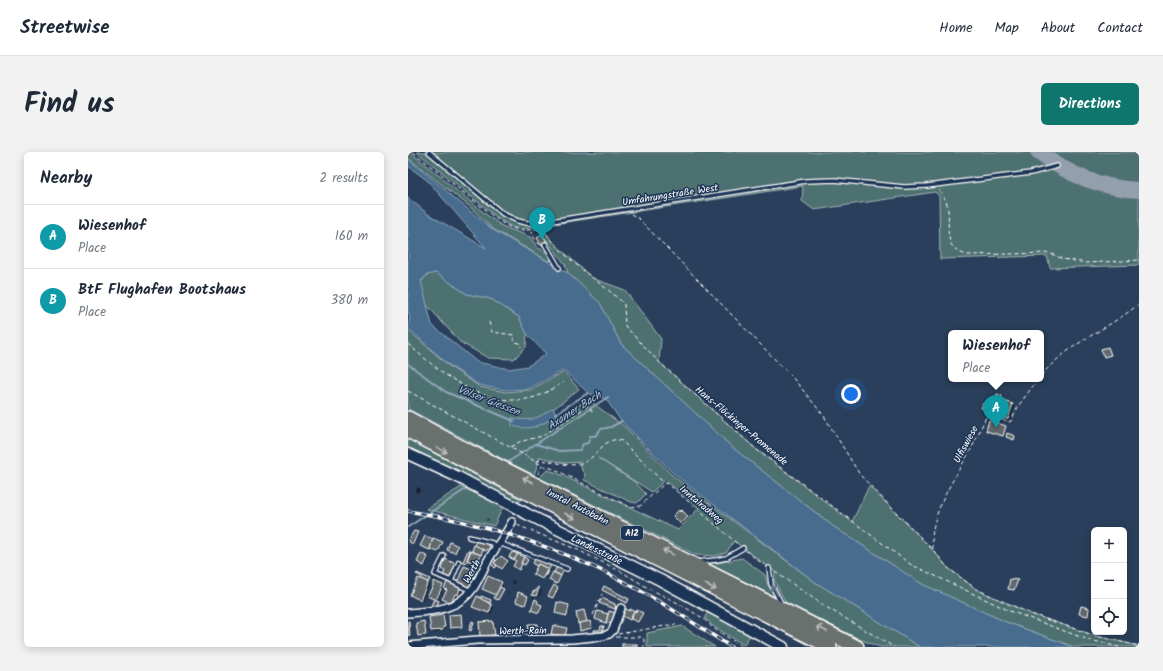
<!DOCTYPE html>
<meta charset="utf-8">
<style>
:root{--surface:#fff;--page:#f2f2f3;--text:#1f2937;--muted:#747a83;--line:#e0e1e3;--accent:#0f766e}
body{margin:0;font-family:Kalam,sans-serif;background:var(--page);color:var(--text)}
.controls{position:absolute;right:12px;bottom:12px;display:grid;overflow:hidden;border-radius:6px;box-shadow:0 2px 10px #0003}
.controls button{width:36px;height:36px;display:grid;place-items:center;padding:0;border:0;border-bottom:1px solid var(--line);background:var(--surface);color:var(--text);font:20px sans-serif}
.you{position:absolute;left:443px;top:242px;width:14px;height:14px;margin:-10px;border:3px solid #fff;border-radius:50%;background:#1a73e8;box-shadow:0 0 0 6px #1a73e833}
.badge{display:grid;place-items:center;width:26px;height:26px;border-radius:50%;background:var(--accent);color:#fff;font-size:13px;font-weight:700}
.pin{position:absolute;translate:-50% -33px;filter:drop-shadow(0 1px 2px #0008)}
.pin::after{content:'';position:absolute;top:21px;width:14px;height:12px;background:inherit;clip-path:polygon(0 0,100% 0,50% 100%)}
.popup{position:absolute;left:540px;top:178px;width:96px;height:52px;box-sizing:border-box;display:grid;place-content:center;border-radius:6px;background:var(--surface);filter:drop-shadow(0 1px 3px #0005);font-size:13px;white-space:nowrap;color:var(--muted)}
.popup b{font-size:15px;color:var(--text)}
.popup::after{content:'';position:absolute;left:50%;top:100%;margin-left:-8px;border:8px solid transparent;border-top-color:var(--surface)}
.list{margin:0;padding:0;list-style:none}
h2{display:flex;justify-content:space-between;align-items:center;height:52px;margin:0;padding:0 16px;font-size:17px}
h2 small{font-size:13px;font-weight:400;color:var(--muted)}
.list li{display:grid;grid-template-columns:26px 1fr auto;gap:12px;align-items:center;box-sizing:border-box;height:64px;padding:0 16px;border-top:1px solid var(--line)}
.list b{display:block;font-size:15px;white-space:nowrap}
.list p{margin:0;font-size:13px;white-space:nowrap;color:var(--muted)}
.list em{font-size:13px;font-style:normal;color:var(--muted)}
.icon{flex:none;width:22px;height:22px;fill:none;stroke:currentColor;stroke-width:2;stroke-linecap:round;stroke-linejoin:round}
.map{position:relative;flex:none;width:731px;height:495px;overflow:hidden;border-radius:6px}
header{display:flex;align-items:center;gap:24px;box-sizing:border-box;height:56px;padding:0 20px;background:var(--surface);border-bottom:1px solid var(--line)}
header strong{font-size:19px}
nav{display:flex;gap:22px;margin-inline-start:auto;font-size:14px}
.intro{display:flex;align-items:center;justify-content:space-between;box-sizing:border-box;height:96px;padding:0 24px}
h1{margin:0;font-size:28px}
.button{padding:10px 18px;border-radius:6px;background:var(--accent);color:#fff;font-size:14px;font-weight:700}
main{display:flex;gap:24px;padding:0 24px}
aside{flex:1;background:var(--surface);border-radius:6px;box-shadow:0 2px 10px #0003}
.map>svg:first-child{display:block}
</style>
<header>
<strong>Streetwise</strong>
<nav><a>Home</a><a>Map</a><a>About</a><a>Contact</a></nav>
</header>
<div class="intro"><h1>Find us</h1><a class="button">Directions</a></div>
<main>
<aside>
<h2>Nearby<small>2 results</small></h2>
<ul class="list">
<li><span class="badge" style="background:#0f9aa8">A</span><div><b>Wiesenhof</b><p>Place</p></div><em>160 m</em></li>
<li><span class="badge" style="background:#0f9aa8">B</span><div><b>BtF Flughafen Bootshaus</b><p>Place</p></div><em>380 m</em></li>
</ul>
</aside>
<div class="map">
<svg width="731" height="495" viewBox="0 0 731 495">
<rect width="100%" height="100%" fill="#2a3f5b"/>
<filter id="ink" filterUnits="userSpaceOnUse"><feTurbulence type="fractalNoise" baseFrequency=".025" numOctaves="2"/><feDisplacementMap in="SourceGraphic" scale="8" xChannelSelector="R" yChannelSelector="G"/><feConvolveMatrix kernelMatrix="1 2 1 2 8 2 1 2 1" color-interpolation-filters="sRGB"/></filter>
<g filter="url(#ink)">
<g fill="#4e6f6f" stroke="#a6b7b7">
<path d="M0,0H2L80,64L94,74L122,85L130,96L139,100L143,107L142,110L85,77L61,54L0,6Z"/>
<path d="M9,0H731V113L642,116L639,104L532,107L531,44L527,40L406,58L394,49L395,34L113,77L104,75L91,67Z"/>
<path d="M134,76L144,89L184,126L217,138L253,187L251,210L349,298L444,370L461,334L525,398L540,416L568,437L623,462L688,484L731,494V495H666L598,470L514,432L426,375L325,296L213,192L192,151L160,121L157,112L134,82Z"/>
<path d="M28,121L59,142L83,147L111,165L119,182L118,195L106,207L80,206L52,190L18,152L13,130L19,123Z"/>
<path d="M0,178L41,214L72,235L97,240L122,238L156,220L171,237C158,247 144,260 129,266C121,270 111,267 104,266L127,275L181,248L218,276L265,324L407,430L512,495H472L451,487L378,451L366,428L367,420L326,389L318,401L306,404L288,403L131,326L139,318L147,320L270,378L291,356L257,328L244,340L190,306L228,331L238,342L229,351L223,350L176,328L177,322L174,319L172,310L157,311L132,305L126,323L87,303L0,257Z"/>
<path d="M0,287L114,348L107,351L0,299Z"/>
<path d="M53,335L95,355L86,374L18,357Z"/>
<path d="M334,406L357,423L360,433L369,446L299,411H310Z"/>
<path d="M300,459L343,482L336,493L305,474L297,466Z"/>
<path d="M274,474L307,495H239V481Z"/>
</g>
<g fill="#466c8e" stroke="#90a7bb" fill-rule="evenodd">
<path d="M0,7L85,78L160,121L192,151L213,192L325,296L426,375L514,432L598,470L666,495H512L407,430L266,322L213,269L198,247L180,241L156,218L120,237L96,238L71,233L41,213L0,176L2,165L0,159V46L20,62L78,96L20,29L0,14ZM28,121L59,142L83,147L111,165L119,182L138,202L120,214L101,217L69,210L24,173L13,129L19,123Z"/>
<path d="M145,256L149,264C131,273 125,279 104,274V266C124,270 128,267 145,256Z"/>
</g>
<g fill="#0007">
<path d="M594,245L596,247L595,249L607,254L602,268L585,263L583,261L584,259L576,256L582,254L585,257Z"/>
<path d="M597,274L598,276L596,284L580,279Z"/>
<path d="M10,335L13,337L10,341L7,339Z"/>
<path d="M274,360L281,366L275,372L266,364Z"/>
<path d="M79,366L81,367L80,369L74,367L78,368Z"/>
<path d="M6,380L10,382L6,392L1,390Z"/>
<path d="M69,389L81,393L82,397L78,399L76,398L69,412L61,409L59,411L56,409L60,400L63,402Z"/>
<path d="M34,391L35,392L31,401L14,394Z"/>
<path d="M14,401L21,404L17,403L21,407L18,414L10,410L17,404Z"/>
<path d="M93,406L100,411L95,417L90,414L88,416L83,411L86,407L89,410Z"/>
<path d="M142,414L143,415L139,424L135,427L127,423Z"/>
<path d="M56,416L69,422L63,438Z"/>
<path d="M149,416L157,420L150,432L142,428Z"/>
<path d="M15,425L22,429L21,431L17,429L21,433L14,449L3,443L11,427L17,430L14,427Z"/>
<path d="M80,425L95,433L93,437L95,438L91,447L88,446L89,444L75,436Z"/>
<path d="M25,426L29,428L27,431L36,435L29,449L31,450L28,455L26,429L23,428Z"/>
<path d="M104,428L107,430L106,432L103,430Z"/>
<path d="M40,432L54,439L52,444L49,443L45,452L38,448Z"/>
<path d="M131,434L126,447H125L126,440L128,441Z"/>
<path d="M150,436L151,438L146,447L143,445L142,444Z"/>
<path d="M133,438L134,439L131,445L130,444Z"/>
<path d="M119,445L120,446L118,453L109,450Z"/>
<path d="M74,448L83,449L81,452L86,455L83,462L67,456L65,455Z"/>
<path d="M127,448L131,451L130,453L135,455L132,462L124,458Z"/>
<path d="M161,454L162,455L160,464L149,461Z"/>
<path d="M217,457L230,462L234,461L235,462L231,471L215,464Z"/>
<path d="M176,460L179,468L183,467L184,469H181L183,471L184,477L174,480L171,470H168L167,466L171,468Z"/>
<path d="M52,463L55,476L44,477L43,476Z"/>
<path d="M35,464L37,466L38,477H36L37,479L26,481L24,479Z"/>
<path d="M0,470L2,471L3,484H0Z"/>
<path d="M16,470L19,484L12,485L11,484Z"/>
<path d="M85,470L87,472L88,484L75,486L73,484Z"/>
<path d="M130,473L131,483H123L122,481H119V475L121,476Z"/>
</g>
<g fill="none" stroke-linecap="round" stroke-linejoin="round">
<g stroke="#90a7bb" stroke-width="2">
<path d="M0,212L38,240L106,269"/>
<path d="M147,262L180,241"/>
<path d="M128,292L151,299L172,298L175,292L180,291L182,284H187L193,277L203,275L214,269"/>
<path d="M100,310L200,245"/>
<path d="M0,375L58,337"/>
</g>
<path stroke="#949fad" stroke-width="16" d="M630,0C661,23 692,36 731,38"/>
</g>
<g fill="#60676c" stroke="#fff">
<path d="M134,82L139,90L134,94L129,86Z"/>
<path d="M700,195L703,203L696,205L693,197Z"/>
<path d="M589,242L594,244L593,248L605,252L600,267L582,261Z"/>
<path d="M575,251L583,253L581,258L573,256Z"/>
<path d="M581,268L598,274L595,284L578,279Z"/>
<path d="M599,281L607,284L606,288L598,285Z"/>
<path d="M271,358L272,360L274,358L280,365L273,372L265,364Z"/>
<path d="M6,379L10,380L5,392L0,389Z"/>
<path d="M17,384L25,387L22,398L12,394Z"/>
<path d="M25,386L35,390L30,400L22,397Z"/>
<path d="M69,388L80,391L82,396L77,399L66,393Z"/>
<path d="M42,390L50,394L47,401L39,398Z"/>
<path d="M66,393L75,397L73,403L64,399Z"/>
<path d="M60,398L62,399L59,408H60L58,411L55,410Z"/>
<path d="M63,399L73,403L68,412L59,408Z"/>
<path d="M104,400L110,402L106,408L101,405Z"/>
<path d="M13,401L20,405L16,414L9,410Z"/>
<path d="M110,402L116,405L113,411L114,412L111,418L105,414L108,409L106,408Z"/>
<path d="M93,404L100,409L94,417L86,411Z"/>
<path d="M116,405L120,408L117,413L113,411Z"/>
<path d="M86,406L88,408L86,411L89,414L87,416L82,411Z"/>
<path d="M127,406L143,413L138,423L136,424L140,417L130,412L129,414L125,412Z"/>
<path d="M37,407L48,412L42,426L35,423L37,419L34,417Z"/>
<path d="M130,412L140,417L134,427L125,422Z"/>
<path d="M56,414L68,419L61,437L49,431Z"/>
<path d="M149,415L156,418L153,424L146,420Z"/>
<path d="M145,420L153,424L149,432L141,428Z"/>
<path d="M9,421L22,427L20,431L13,427L14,425L8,422Z"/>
<path d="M80,424L94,430L88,443L74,437Z"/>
<path d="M10,426L20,430L12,448L2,443Z"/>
<path d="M602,427L610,428L606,438L600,437Z"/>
<path d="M25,429L35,433L28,448L19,444L25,434Z"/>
<path d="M39,430L52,436L50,443L47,442L43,451L34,447L39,438L36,437Z"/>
<path d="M146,433L150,436L145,446L140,444Z"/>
<path d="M196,434L221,447L219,451L194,438Z"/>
<path d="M92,435L96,437L90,448L86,446Z"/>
<path d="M130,435L131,436L128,444L124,443L125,439L127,440Z"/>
<path d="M110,440L120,444L117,453L108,450Z"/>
<path d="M69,444L84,453L81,461L64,455Z"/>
<path d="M73,444L83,448L82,451L73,447Z"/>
<path d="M194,446L207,452V454H208L207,457L191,451Z"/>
<path d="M26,447L31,449L28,456L23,454Z"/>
<path d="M127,447L130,449L129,451L134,453L131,461L123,458Z"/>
<path d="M149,450L161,453L159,464L147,461Z"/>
<path d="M673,454L681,456L680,464L671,462Z"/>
<path d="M216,456L222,459V457L226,459L222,468L213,463Z"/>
<path d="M176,458L179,470L170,472L168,460Z"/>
<path d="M229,458L235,461L230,470L223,467L226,459L228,460Z"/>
<path d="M189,459L200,462L198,471L187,467Z"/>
<path d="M201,459L208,461L205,472L198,471Z"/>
<path d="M53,462L54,475L42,476L41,463Z"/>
<path d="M35,463L37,475H35V478L23,479L21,465Z"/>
<path d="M0,469H1L2,483L0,484Z"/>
<path d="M16,469L18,483L10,484L8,471Z"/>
<path d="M64,469L66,470L63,479L61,478Z"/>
<path d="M85,469L87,483L72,484L71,470Z"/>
<path d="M182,469L184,476L172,479L171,471Z"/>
<path d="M120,472H130V482L121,483Z"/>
<path d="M145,473L159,476L157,484L143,482Z"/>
<path d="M193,474H196L194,480L187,481L186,478H192Z"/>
<rect x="214" y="492" width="15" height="3"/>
</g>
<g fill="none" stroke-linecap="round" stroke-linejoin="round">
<g stroke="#fff" stroke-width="6">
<g id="lane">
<path d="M21,0L95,62L110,69L118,71H131L398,29L426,28L496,35L519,34L623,21L649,14"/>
<path d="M137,92L151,116"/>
<path d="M61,385L84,391L88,395"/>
<path d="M91,391L159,417"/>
<path d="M36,404L27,422L43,429"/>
<path d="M51,410L43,429L63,439"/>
<path d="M289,410L308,408L318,406L335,396"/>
<path d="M361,416L363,432L374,453"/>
</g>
</g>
<g stroke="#fff" stroke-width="10">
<g id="street">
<path d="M0,461C25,459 51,458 66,435C71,427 75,418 79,410C87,396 97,384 104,370"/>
<path d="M0,494L69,488L164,487L195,484L201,482L205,478L213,456"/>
</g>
</g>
<g stroke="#fff" stroke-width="13">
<g id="secondary">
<path d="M0,302L50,325L103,353"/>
<path d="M119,362L252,428L375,495"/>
</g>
</g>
<g stroke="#fff" stroke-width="16">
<g id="highway">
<path d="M0,266L55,296L449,495"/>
<path d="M0,279L173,369L422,495"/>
</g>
</g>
<g stroke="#fff" stroke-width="1" stroke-dasharray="4 3" stroke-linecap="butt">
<path d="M5,0L90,68C107,79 111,80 131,76"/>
<path d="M531,38C535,44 540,50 540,58C542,78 534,96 559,103L641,101L655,107L678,111L731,108"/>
<path d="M223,62L230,66L385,226L416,264L452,323L525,398L540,416L568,437L623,462L688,484L731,494"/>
<path d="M134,76C148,95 166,112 185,126C196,135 206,142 216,152L217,174L251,210L349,298L502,412L602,459L678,487L711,495"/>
<path d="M123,78L127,88L133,94"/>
<path d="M81,170L84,180L106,183V190L112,191L113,195"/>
<path d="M0,192C34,222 78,259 127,245C137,242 147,235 156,230"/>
<path d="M633,224C660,191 699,178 731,152"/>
<path d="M0,239L111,300L135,314L146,317L222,355L232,354L257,331L260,332L331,393"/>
<path d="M103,295L111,290L134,284L180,254L185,260"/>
<path d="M128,309C144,306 156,317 175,311C189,306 197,282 214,289L256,331"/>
<path d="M130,322L134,314"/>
<path d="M109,373L170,398L214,420L242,437L270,451L296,467L305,476L335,495"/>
<path d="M525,397C519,365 547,326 562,299C568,288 573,276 578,265L582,264L601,270L603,269L611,253L630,227"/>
<path d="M338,399L356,413"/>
<path d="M367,420L418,455L486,495"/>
<path d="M185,463L194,442"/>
<path d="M210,482L268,472"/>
<path d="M208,485H234L236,487V495"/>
</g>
<use href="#lane" stroke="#1d3557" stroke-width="3.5"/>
<use href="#street" stroke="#1d3557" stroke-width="7"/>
<use href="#secondary" stroke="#1d3557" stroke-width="10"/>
<use href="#highway" stroke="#6a706d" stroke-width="13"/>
<g stroke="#fff" stroke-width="3.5">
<path id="rail" d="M0,359C64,369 127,388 186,415C234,437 278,466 323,495"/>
</g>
<use href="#rail" stroke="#1d3557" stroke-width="2" stroke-dasharray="6" stroke-linecap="butt"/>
<g stroke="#fff" stroke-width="13" stroke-linecap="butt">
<path id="secondary-bridge" d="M103,353L119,362"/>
</g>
<use href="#secondary-bridge" stroke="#1d3557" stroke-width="10"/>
</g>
<defs><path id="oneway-shaft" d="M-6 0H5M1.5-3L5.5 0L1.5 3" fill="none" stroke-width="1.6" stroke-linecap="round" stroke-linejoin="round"/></defs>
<g stroke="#bcbfbd">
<use href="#oneway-shaft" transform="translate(34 298) rotate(28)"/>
<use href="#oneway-shaft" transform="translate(120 328) rotate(-153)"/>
<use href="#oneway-shaft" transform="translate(162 364) rotate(27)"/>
<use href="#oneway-shaft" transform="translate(260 400) rotate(-153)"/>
<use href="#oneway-shaft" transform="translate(303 435) rotate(27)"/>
<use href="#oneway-shaft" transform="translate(414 477) rotate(-153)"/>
</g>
<use stroke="#6c7c92" href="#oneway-shaft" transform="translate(367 438) rotate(-118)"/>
</g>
<g text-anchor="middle" stroke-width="3" stroke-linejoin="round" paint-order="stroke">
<rect fill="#1d3557" stroke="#bbc2cd" stroke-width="1" x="213" y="374" width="22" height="14" rx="3"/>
<g font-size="9" font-weight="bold" fill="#fff">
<text x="224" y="384">A12</text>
</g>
<g font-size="10" fill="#fff" stroke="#1d3557">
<text transform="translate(262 42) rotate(-9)" y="4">Umfahrungstraße West</text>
<text transform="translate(334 273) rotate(40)" y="4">Hans-Flöckinger-Promenade</text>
<text transform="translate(557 292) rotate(-62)" y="4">Ulfiswiese</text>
<text transform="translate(294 352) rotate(40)" y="4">Inntalradweg</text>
<text transform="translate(170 354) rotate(27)" y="4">Inntal Autobahn</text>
<text transform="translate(189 397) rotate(26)" y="4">Landesstraße</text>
<text transform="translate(63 419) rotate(-61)" y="4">Werth</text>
<text transform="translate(115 478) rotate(-1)" y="4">Werth-Rain</text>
</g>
<g font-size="11" font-style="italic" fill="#b5c4d2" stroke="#1d3557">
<text transform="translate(81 248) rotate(21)" y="4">Völser Giessen</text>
<text transform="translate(166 258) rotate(-33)" y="4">Axamer Bach</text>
</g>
</g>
</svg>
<div class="controls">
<button>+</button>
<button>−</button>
<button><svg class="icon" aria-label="locate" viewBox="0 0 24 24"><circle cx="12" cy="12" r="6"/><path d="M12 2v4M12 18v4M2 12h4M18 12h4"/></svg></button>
</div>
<div class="you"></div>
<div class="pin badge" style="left:588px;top:276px;background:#0f9aa8">A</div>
<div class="popup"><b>Wiesenhof</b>Place</div>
<div class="pin badge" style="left:134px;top:88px;background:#0f9aa8">B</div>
</div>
</main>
